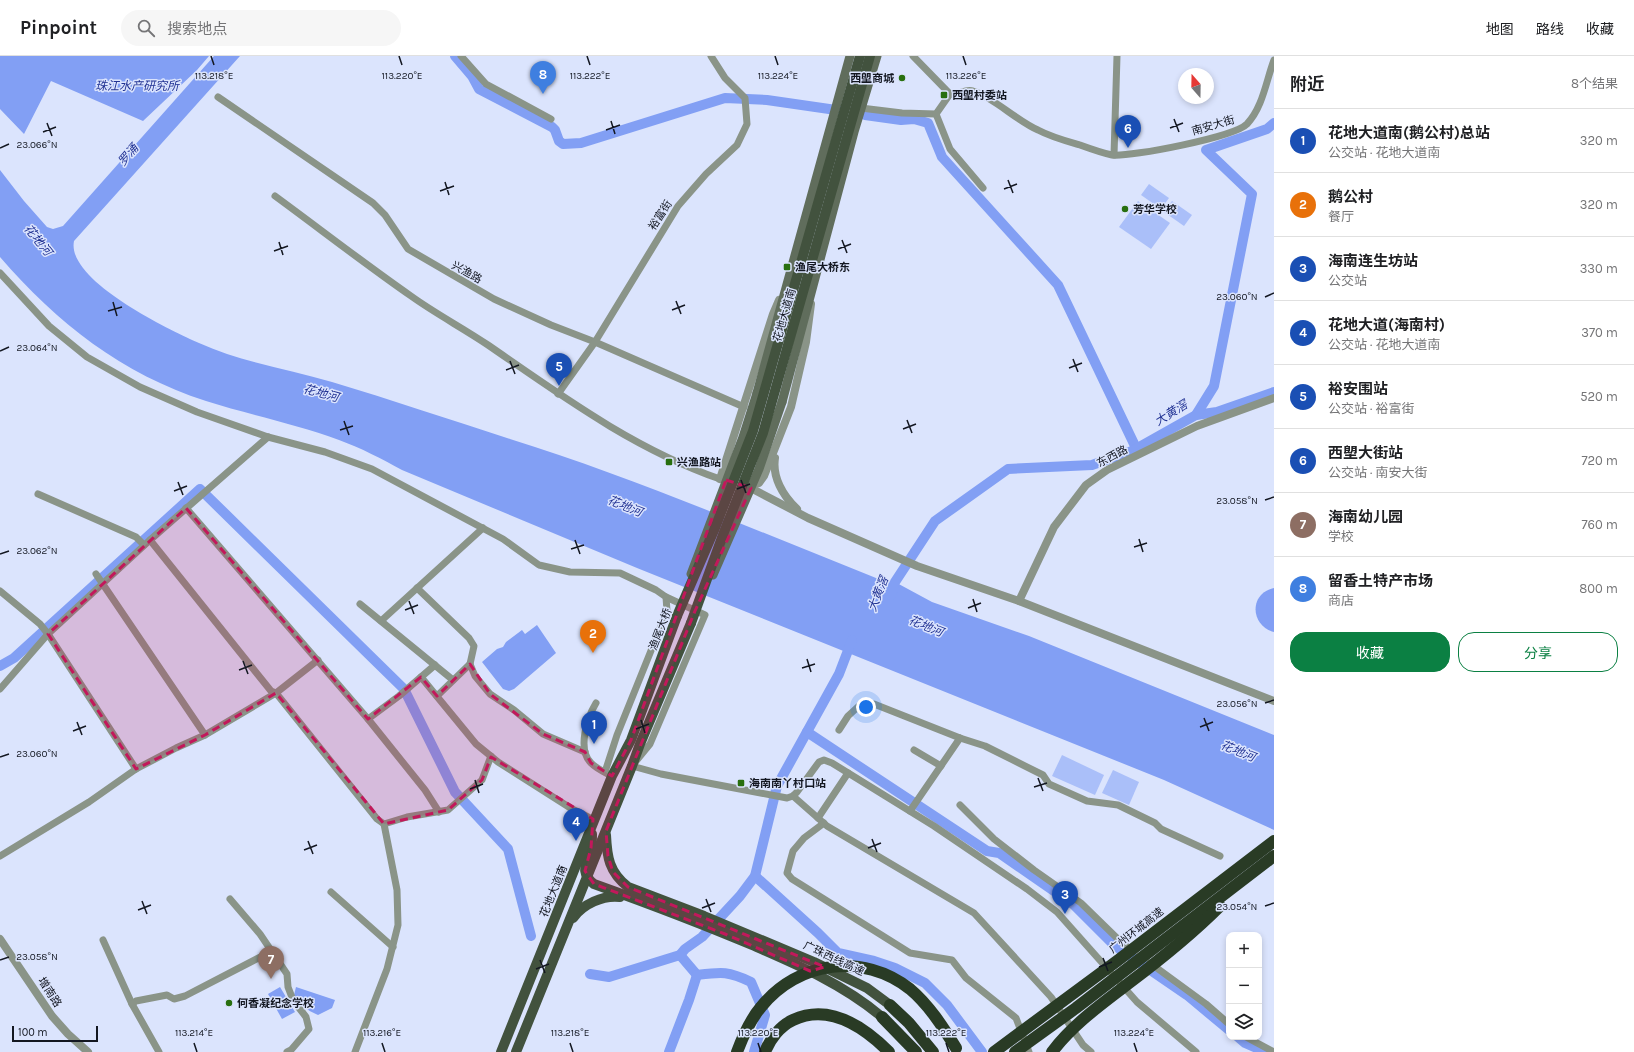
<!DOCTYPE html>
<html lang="zh">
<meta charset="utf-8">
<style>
:root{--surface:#fff;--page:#f6f6f6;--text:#202124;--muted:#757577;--line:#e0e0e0;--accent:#0b8043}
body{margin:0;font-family:Karla,"Noto Sans SC",sans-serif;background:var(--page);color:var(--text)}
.controls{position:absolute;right:12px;bottom:12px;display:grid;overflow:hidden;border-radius:8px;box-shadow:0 2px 6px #0003}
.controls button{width:36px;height:36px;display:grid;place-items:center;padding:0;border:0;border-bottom:1px solid var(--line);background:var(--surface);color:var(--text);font:20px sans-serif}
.compass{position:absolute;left:1178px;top:12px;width:36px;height:36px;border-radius:50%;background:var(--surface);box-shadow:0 2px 6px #0003;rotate:340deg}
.scale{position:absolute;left:12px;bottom:10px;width:86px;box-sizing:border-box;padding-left:4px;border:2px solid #131721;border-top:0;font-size:11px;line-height:14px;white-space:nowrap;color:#131721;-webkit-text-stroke:3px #dbe4fd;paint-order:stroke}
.you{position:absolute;left:866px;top:651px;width:14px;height:14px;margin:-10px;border:3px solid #fff;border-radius:50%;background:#1a73e8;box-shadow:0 0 0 6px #1a73e833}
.badge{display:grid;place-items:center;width:26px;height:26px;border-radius:50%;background:var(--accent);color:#fff;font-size:13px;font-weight:700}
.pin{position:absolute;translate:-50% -33px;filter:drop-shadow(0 1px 2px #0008)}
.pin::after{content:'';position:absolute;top:21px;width:14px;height:12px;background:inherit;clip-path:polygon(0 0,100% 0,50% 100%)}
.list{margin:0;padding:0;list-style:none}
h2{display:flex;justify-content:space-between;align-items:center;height:52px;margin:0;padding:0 16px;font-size:17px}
h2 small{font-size:13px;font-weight:400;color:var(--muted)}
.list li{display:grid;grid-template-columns:26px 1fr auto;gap:12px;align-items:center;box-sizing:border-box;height:64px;padding:0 16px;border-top:1px solid var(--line)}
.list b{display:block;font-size:15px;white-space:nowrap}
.list p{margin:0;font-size:13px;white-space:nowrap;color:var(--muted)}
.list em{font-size:13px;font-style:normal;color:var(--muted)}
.actions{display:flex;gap:8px;padding:12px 16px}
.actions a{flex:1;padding:9px 0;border:1px solid var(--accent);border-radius:16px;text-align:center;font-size:14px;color:var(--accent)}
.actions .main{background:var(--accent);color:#fff}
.icon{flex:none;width:22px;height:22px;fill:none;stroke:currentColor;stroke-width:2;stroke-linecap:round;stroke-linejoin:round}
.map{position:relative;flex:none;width:1274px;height:996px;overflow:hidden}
header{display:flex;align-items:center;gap:24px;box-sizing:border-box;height:56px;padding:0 20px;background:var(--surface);border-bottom:1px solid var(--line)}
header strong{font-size:19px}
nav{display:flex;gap:22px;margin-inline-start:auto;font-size:14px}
.search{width:280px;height:36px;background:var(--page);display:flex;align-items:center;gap:10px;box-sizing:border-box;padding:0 14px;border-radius:22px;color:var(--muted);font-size:15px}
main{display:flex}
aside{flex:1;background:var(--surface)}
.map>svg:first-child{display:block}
</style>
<header>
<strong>Pinpoint</strong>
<div class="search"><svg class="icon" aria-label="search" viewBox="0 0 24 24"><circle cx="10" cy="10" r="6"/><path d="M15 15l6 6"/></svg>搜索地点</div>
<nav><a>地图</a><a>路线</a><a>收藏</a></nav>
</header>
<main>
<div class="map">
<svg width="1274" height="996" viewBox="0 0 1274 996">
<rect width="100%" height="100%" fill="#dbe4fd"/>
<g fill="#aabff9">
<path d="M1149,128L1169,142L1161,153L1141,139Z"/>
<path d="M1138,145L1170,167L1151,193L1119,171Z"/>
<path d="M1172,145L1192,159L1184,170L1164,156Z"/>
<path d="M1062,699L1104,719L1095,739L1052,720Z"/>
<path d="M1113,714L1139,726L1129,749L1102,737Z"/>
</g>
<g fill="#829ff4">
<path d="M0,0H209L197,14L143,65L51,25L24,78L0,53Z"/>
<path d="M214,0H240L74,185C66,224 169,274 199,287C241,306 288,313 332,326C392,344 451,364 510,383C635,422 755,474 876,522L895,526L932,546L1029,580L1274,679V774L1164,724L637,512L402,414C382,403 361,392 339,384C296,368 250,359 206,345C122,318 57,267 0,201V114L24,145L47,171L53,173L63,170Z"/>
<path d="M1274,532V576C1257,572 1249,551 1262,538C1265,535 1270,533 1274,532Z"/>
<path d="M537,569L556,597L514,633L509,635L503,633L482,606L497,593L503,591L506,586L522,574L525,578Z"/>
<path d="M280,931L295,956L282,963L268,938Z"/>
<path d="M296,931L335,944L332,952L318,959C306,954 301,949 294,939Z"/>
</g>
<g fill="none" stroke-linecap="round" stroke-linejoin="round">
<g stroke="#829ff4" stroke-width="10">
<path d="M455,0L472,20L479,33L552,71L555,74L559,85L563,88L581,87L725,42L767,44L843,55"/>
<path d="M865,59L901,64L914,63L928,67L942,101L1058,229L1136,392"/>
<path d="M1196,359L1217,356L1274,336"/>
<path d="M891,539L895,526L935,465L1008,413L1092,409L1132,395L1196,359L1214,330L1252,138L1206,94L1267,73L1274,67"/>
<path d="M0,610L14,602L200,433L404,633L455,736L508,793L531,880"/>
<path d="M807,676L987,795L999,797L1074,849L1114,889L1187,939L1229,974"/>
<path d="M755,820L818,877L838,897L874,905L895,912L925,927L947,949L982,996"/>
<path d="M680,899L697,919C722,916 728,915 751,926L765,959L754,996"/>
<path d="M590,918L609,921L680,899L685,893L702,881L740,840L755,820L777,730L839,618L852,584"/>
<path d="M1238,981L1245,987L1266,996"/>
<path d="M669,996L689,944L697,919"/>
</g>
<g stroke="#8a9488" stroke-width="7">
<path d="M461,0L486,28L551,63"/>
<path d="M913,0L950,38C958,40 965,32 973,35C993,41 1017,65 1038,74C1051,81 1066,85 1080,89C1091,93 1102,97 1112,99C1132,101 1234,81 1247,68C1263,51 1266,25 1274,4"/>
<path d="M218,41L373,147L385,159L408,193L494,243L551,269L595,286L744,351"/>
<path d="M861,52L902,57L936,58L950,38"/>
<path d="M936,58L950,93L983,132"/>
<path d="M1114,99L1117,0"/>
<path d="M275,140C320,173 365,208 411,240C436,258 463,272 488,289C562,340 634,393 720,423"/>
<path d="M0,217L49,270L87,301L140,331L197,356L268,381L325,396L372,413L503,483L539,509L570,516L620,517L656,534L666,541L667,555L617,679L605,716"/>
<path d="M558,338L595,286L678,150L706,118L737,89L747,68L745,42L725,22L711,0"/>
<path d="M38,438L136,481L144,489"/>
<path d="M186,452L368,663L425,734L439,756"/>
<path d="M150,484L271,635L276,637L377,763L384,768L407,761L448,754L482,724L491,700"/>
<path d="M96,518L205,679"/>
<path d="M417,532L469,582L474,590L470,608L437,640"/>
<path d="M0,535L40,568L48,578L136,713"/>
<path d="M666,541L705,559L650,688L632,710L661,718L787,742L793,740L797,736L819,706L824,704L832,707L934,770L1027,833L1057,856L1137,946L1196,996"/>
<path d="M360,548L453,624"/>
<path d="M381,565L483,472"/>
<path d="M470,608L475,620L490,638L514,654L543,678L585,696"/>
<path d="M421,621L476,688L498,706L572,753L594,764"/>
<path d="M0,633L48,578L150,484L268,381"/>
<path d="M596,647C587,662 577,693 591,707C596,712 602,715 608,718"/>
<path d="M368,663L399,640L435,609"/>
<path d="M839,674L848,660L860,649L874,648L960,682L985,690L1043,719L1049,728L1087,745L1118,749L1155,767L1161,773L1220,800"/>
<path d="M914,694L941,710"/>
<path d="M793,740L827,770L974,857L1051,941L1083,989L1091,996"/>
<path d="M960,749L994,783L1034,814L1081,847L1121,886L1133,895"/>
<path d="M910,755L960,682"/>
<path d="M818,762L848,717"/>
<path d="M824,767L804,782L793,795L787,817L792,823L910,897L952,904L966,922L1016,962L1029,996"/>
<path d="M0,800L89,746L136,713L176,692L205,679L276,637L318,604"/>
<path d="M331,836L393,891"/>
<path d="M230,843L260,878L287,918L288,931L293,944L306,961L309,973L291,994L287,996"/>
<path d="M103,884L132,948L159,996"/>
<path d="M1150,907L1206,948L1229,968"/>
<path d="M132,948L136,945L167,939L174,943L185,940L272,895"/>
<path d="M1246,981L1274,996"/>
<path d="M355,996L387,913L398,869L397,834L384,768"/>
</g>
<g stroke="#8a9488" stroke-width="8">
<path d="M775,402C772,421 783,440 797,453"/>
<path d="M732,426L720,423L773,258L779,244"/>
<path d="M745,429L808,462L917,510L1019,545L1274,645"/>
<path d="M747,430L759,427L764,420L791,351L806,286L811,248"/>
<path d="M1019,545L1054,471L1086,429L1107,414L1197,370L1274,342"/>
<path d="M0,883L52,960L68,978L88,996"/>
</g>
<g stroke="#606d5c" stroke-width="9">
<path d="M757,337L850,0"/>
<path d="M782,346L854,76L877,0"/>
</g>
<g stroke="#42523e" stroke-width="10">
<path d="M592,778C592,783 592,788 591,792C588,807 578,815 594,828C647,847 700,867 752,889C798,909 843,928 882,961"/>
<path d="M606,779C607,801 609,816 628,831L704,860L814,906L867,932L890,949"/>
<path d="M573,862C583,848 603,839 620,841"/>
<path d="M501,996L612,720L631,684L677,560"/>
<path d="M516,996L632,710L640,688L691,567"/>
</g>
<g stroke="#293b25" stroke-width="12">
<path d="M890,949L909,967L933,996"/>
<path d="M882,961L916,996"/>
<path d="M765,996C770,983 780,970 793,964C829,947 864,971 889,996"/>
</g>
<g stroke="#606d5c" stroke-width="9">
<path d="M691,518L743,381L757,337"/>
<path d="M713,519L759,413L782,346"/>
</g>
<g stroke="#42523e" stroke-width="10">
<path d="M677,560L715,472L753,375L860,0"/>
<path d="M691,567L724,476L763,377L870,0"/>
</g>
<g stroke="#293b25" stroke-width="12">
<path d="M737,996C743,980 750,964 761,951C798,905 863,896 910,933C929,949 943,971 956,992"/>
<path d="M994,996L1117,905L1274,785"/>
<path d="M1015,996L1076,952L1274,800"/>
<path d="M1052,996C1073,968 1102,948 1129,927C1161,903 1192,878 1220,850"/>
</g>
</g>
<path fill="#c2185b" fill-opacity="0.2" stroke="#c2185b" stroke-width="3" stroke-dasharray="8 5" stroke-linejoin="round" d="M726,424L751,432L695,555L606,775L608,800L613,816L628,831L825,911L810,915L725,878L594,828L585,815L591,792L593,763L491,701L482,724L448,754L384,768L276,637L205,679L136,713L48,578L186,452L368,663L421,621L437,640L470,608L490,638L543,678L585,696L591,707L612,720L631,684Z"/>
<path fill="none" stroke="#131721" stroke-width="1.5" d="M211,0L214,9M399,0L402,9M587,0L590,9M775,0L778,9M963,0L966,9M1174,63L1179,76M611,65L615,78M47,67L52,80M1170,72L1183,67M606,74L620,69M43,76L56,71M0,92L9,88M1008,124L1013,137M445,126L449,139M1004,133L1017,128M440,135L454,130M842,184L847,197M279,186L283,199M838,193L851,188M274,195L288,190M1265,241L1274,237M676,245L681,258M113,246L117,260M672,254L685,249M108,255L122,251M0,295L9,291M1073,303L1078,316M510,305L515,318M1069,312L1082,307M506,314L519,309M907,364L912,377M344,365L349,379M903,373L916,368M340,374L353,370M741,424L746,437M178,426L183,439M737,433L750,428M174,435L187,430M1265,444L1274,441M1139,483L1143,496M575,484L580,498M1134,491L1147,487M571,493L584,489M0,498L9,495M973,543L977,556M409,545L414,558M968,552L981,547M405,554L418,549M807,603L811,616M243,605L248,618M802,612L815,608M239,614L252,609M1265,647L1274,644M1204,662L1209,675M641,664L645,677M77,666L82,679M1200,671L1213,666M636,673L649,668M73,675L86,670M0,701L9,698M1038,722L1043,735M475,724L479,737M1034,731L1047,727M470,733L483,728M872,783L877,796M308,785L313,798M868,792L881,787M304,794L317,789M706,843L711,856M142,845L147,858M1265,850L1274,847M702,852L715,847M138,854L151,849M1103,902L1108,915M0,904L9,901M540,904L545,917M1099,911L1112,906M536,913L549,908M194,987L197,996M382,987L385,996M570,987L573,996M758,987L761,996M946,987L949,996M1134,987L1137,996"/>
<g fill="#286f0f" stroke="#dbe4fd" stroke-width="1.5">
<circle cx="902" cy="22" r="4"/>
<rect x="940" y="35" width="8" height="8" rx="2"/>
<circle cx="1125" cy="153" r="4"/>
<rect x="783" y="207" width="8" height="8" rx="2"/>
<rect x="665" y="402" width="8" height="8" rx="2"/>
<rect x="737" y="723" width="8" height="8" rx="2"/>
<circle cx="229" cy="947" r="4"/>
</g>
<g text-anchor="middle" stroke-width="3" stroke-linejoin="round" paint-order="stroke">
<g font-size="11" font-weight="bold" fill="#131721" stroke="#dbe4fd" text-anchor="start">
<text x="894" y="26" text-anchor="end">西塱商城</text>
<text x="952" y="43">西塱村委站</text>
<text x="1133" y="157">芳华学校</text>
<text x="795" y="215">渔尾大桥东</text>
<text x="677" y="410">兴渔路站</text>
<text x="749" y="731">海南南丫村口站</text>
<text x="237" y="951">何香凝纪念学校</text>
</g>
<g font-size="11" fill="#131721" stroke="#dbe4fd">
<text transform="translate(1213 69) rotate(-16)" y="4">南安大街</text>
<text transform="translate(660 159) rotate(-57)" y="4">裕富街</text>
<text transform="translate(467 216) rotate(29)" y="4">兴渔路</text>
<text transform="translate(784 259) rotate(-74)" y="4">花地大道南</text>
<text transform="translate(1112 400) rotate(-28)" y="4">东西路</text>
<text transform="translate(660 573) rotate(-69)" y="4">渔尾大桥</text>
<text transform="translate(553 835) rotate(-68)" y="4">花地大道南</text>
<text transform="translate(1136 874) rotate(-38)" y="4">广州环城高速</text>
<text transform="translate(834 902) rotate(25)" y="4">广珠西线高速</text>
<text transform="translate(50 936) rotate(57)" y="4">增南路</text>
</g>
<g font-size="12" font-style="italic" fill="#223394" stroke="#dbe4fd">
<text x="137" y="34">珠江水产研究所</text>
<text transform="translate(128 99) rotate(-49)" y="4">罗涌</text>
<text transform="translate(38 184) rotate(51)" y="4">花地河</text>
<text transform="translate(321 337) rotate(15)" y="4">花地河</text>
<text transform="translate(1171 357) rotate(-32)" y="4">大黄滘</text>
<text transform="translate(625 450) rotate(22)" y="4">花地河</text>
<text transform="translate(878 538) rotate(-69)" y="4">大黄滘</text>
<text transform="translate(926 570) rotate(22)" y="4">花地河</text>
<text transform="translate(1238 695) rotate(22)" y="4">花地河</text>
</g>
</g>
<g font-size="10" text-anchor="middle" fill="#131721" stroke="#dbe4fd" stroke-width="3" stroke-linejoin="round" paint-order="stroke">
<text x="214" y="23">113.218°E</text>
<text x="402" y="23">113.220°E</text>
<text x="590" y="23">113.222°E</text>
<text x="778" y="23">113.224°E</text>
<text x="966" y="23">113.226°E</text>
<text x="37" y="92">23.066°N</text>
<text x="1237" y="244">23.060°N</text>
<text x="37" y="295">23.064°N</text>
<text x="1237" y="448">23.058°N</text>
<text x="37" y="498">23.062°N</text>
<text x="1237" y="651">23.056°N</text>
<text x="37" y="701">23.060°N</text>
<text x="1237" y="854">23.054°N</text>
<text x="37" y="904">23.058°N</text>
<text x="194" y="980">113.214°E</text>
<text x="382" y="980">113.216°E</text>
<text x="570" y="980">113.218°E</text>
<text x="758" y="980">113.220°E</text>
<text x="946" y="980">113.222°E</text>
<text x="1134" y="980">113.224°E</text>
</g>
</svg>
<div class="controls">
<button>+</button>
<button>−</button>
<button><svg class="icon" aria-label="layers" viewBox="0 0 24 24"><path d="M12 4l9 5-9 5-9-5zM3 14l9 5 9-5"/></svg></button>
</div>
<svg class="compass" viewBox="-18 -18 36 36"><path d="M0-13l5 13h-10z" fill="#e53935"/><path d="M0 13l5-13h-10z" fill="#757577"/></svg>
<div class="scale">100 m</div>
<div class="you"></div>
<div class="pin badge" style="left:594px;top:688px;background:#1a4fb4">1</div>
<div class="pin badge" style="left:593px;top:597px;background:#e8710a">2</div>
<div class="pin badge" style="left:1065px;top:858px;background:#1a4fb4">3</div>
<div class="pin badge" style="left:576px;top:785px;background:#1a4fb4">4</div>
<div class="pin badge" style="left:559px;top:330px;background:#1a4fb4">5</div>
<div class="pin badge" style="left:1128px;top:92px;background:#1a4fb4">6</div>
<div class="pin badge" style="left:271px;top:923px;background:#8d6e63">7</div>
<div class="pin badge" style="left:543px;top:38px;background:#3f7fe0">8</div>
</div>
<aside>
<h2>附近<small>8个结果</small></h2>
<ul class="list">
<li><span class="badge" style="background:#1a4fb4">1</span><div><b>花地大道南(鹅公村)总站</b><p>公交站 · 花地大道南</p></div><em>320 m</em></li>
<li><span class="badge" style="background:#e8710a">2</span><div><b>鹅公村</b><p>餐厅</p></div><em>320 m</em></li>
<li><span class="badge" style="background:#1a4fb4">3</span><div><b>海南连生坊站</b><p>公交站</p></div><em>330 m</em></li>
<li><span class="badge" style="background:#1a4fb4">4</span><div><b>花地大道(海南村)</b><p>公交站 · 花地大道南</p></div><em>370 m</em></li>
<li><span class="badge" style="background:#1a4fb4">5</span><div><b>裕安围站</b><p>公交站 · 裕富街</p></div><em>520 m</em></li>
<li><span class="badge" style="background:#1a4fb4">6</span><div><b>西塱大街站</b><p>公交站 · 南安大街</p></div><em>720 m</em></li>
<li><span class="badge" style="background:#8d6e63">7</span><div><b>海南幼儿园</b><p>学校</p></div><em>760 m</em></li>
<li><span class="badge" style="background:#3f7fe0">8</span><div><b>留香土特产市场</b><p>商店</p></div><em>800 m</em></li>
</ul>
<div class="actions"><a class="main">收藏</a><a>分享</a></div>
</aside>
</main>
